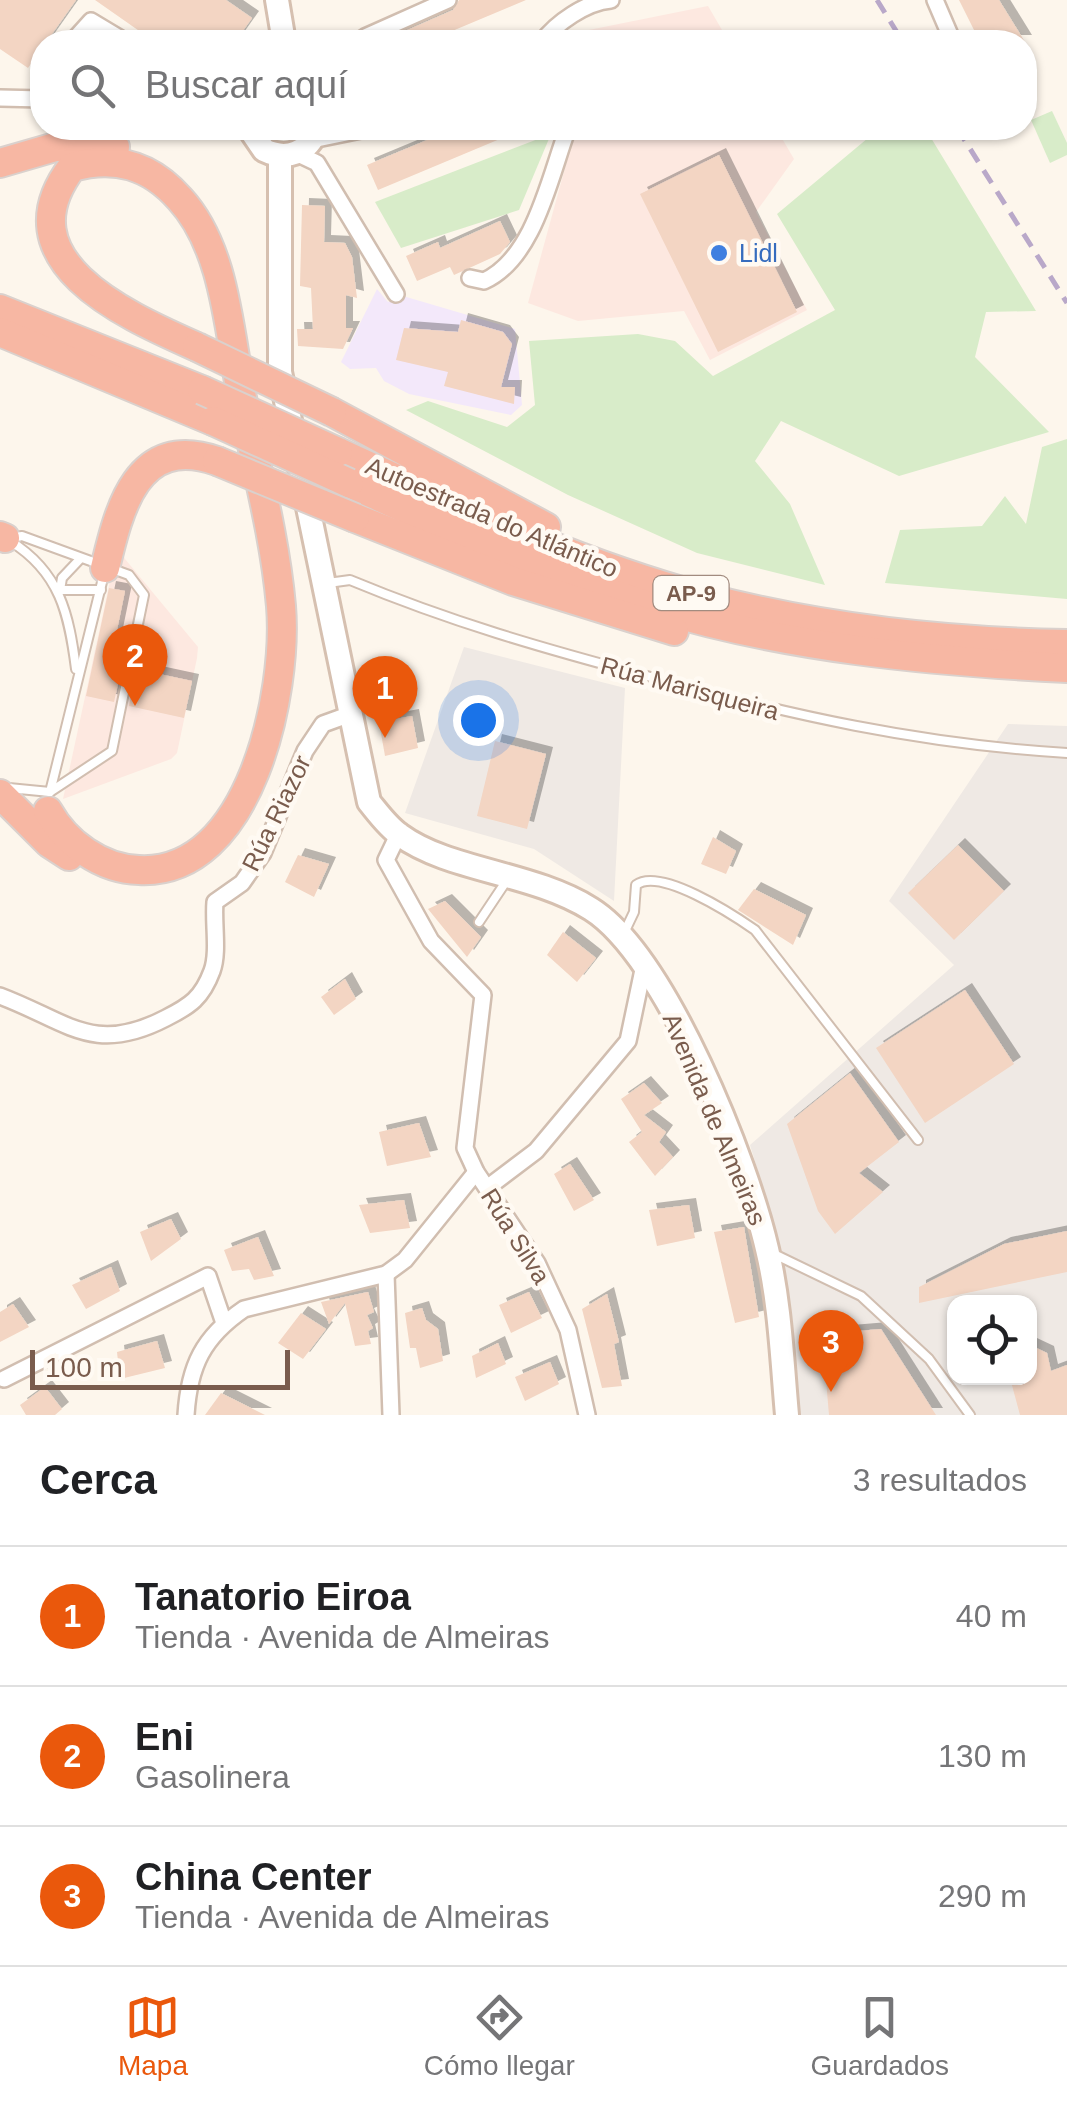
<!DOCTYPE html>
<html lang="es">
<meta charset="utf-8">
<style>
:root{--surface:#fff;--page:#f2f2f2;--text:#202124;--muted:#757577;--line:#e0e0e0;--accent:#ea580c}
body{margin:0;font-family:Arial,sans-serif;background:var(--page);color:var(--text)}
.controls{position:absolute;right:30px;bottom:30px;display:grid;overflow:hidden;border-radius:20px;box-shadow:0 2px 8px #0004}
.controls button{width:90px;height:90px;display:grid;place-items:center;padding:0;border:0;border-bottom:2px solid var(--line);background:var(--surface);color:var(--text);font:50px sans-serif}
.scale{position:absolute;left:30px;bottom:25px;width:260px;box-sizing:border-box;padding-left:10px;border:5px solid #7a5c4d;border-top:0;font-size:28px;line-height:35px;white-space:nowrap;color:#7a5c4d;-webkit-text-stroke:8px #fffaf3;paint-order:stroke}
.you{position:absolute;left:478px;top:720px;width:35px;height:35px;margin:-25px;border:8px solid #fff;border-radius:50%;background:#1a73e8;box-shadow:0 0 0 15px #1a73e833}
.badge{display:grid;place-items:center;width:65px;height:65px;border-radius:50%;background:var(--accent);color:#fff;font-size:32px;font-weight:700}
.pin{position:absolute;translate:-50% -82px;filter:drop-shadow(0 2px 5px #0008)}
.pin::after{content:'';position:absolute;top:52px;width:35px;height:30px;background:inherit;clip-path:polygon(0 0,100% 0,50% 100%)}
.list{margin:0;padding:0;list-style:none}
h2{display:flex;justify-content:space-between;align-items:center;height:130px;margin:0;padding:0 40px;font-size:42px}
h2 small{font-size:32px;font-weight:400;color:var(--muted)}
.list li{display:grid;grid-template-columns:65px 1fr auto;gap:30px;align-items:center;box-sizing:border-box;height:140px;padding:0 40px;border-top:2px solid var(--line)}
.list b{display:block;font-size:38px;white-space:nowrap}
.list p{margin:0;font-size:32px;white-space:nowrap;color:var(--muted)}
.list em{font-size:32px;font-style:normal;color:var(--muted)}
.icon{flex:none;width:55px;height:55px;fill:none;stroke:currentColor;stroke-width:2;stroke-linecap:round;stroke-linejoin:round}
.map{position:relative;flex:none;width:1067px;height:1415px;overflow:hidden}
.search{position:absolute;background:var(--surface);box-shadow:0 2px 8px #0004;left:30px;right:30px;top:30px;height:110px;display:flex;align-items:center;gap:25px;box-sizing:border-box;padding:0 35px;border-radius:40px;color:var(--muted);font-size:38px}
.sheet{height:550px;background:var(--surface)}
nav{display:flex;justify-content:space-around;align-items:center;box-sizing:border-box;height:140px;border-top:2px solid var(--line);background:var(--surface);font-size:28px;color:var(--muted)}
nav a{display:grid;justify-items:center;gap:5px}
nav .on{color:var(--accent)}
.map>svg:first-child{display:block}
</style>
<div class="map">
<svg width="1067" height="1415" viewBox="0 0 1067 1415">
<defs>
<filter id="shadow"><feDropShadow dx="7" dy="-7" stdDeviation="0" flood-color="#0004"/></filter>
</defs>
<rect width="100%" height="100%" fill="#fdf6ec"/>
<g fill="#fde8e0">
<path d="M708,6L729,42H561L559,36Z"/>
<path d="M576,128H776L794,159L756,212L807,310L710,360L684,311L578,321L528,303Z"/>
<path d="M118,544L125,559L198,647L197,658L177,753L171,759L63,799Z"/>
</g>
<g fill="#efe9e4" fill-rule="evenodd">
<path d="M464,647L625,688L614,901L534,849L405,813Z"/>
<path d="M1008,724L1067,726V1415H798L776,1231L750,1145L954,965L889,901ZM954,1302H1030V1378H954Z"/>
</g>
<path fill="#f3e8fa" d="M377,289L388,302L403,296L515,329L522,405L511,415L409,394L384,381L376,368L350,369L341,362Z"/>
<g fill="#d8ecc9">
<path d="M1052,111L1067,143V155L1050,163L1031,120Z"/>
<path d="M872,128H925L1036,311L986,312L975,357L1049,432L899,476L781,421L755,461L790,504L825,585L697,553L568,495L406,410L428,401L507,427L535,405L529,341L638,334L675,341L713,376L835,310L777,214L868,138Z"/>
<path d="M551,134L519,210L401,248L375,202Z"/>
<path d="M1067,439V599L885,583L900,530L982,526L1005,496L1026,524L1042,447Z"/>
</g>
<g fill="#f3d5c3" filter="url(#shadow)">
<path d="M0,0H76L28,68L0,49Z"/>
<path d="M95,0H226L252,18L235,42H155Z"/>
<path d="M459,0H526L426,42H380L453,10Z"/>
<path d="M959,0H999L1025,42H980Z"/>
<path d="M456,128H526L378,190L367,165Z"/>
<path d="M719,155L797,312L718,352L640,194Z"/>
<path d="M302,205L325,206L324,242L345,243L352,257L357,298L346,295V328H353L343,349L298,346L297,329H313L311,288L300,286Z"/>
<path d="M500,221L510,242L500,254L454,275L450,267L417,281L406,256L438,242L440,248Z"/>
<path d="M461,320L503,332L512,344L501,387H515L514,404L444,386L448,372L396,360L404,328L458,332Z"/>
<path d="M109,588L125,591L110,664L122,666L114,702L86,696Z"/>
<path d="M136,669L192,681L184,718L129,706Z"/>
<path d="M412,716L418,748L385,756L379,722Z"/>
<path d="M495,741L546,754L527,829L477,816Z"/>
<path d="M713,837L736,851L726,874L701,864Z"/>
<path d="M958,845L1004,891L954,940L908,893Z"/>
<path d="M298,855L329,864L314,897L285,882Z"/>
<path d="M754,889L806,915L793,945L738,910Z"/>
<path d="M445,901L481,937L467,957L428,909Z"/>
<path d="M563,932L596,958L577,982L547,955Z"/>
<path d="M345,979L356,999L334,1015L321,997Z"/>
<path d="M965,990L1014,1064L925,1123L876,1048Z"/>
<path d="M850,1073L899,1142L859,1173L883,1192L835,1234L818,1211L787,1124Z"/>
<path d="M644,1083L662,1103L644,1115L666,1132L659,1142L673,1157L655,1176L629,1142L642,1132L621,1099Z"/>
<path d="M419,1123L431,1157L387,1166L379,1132Z"/>
<path d="M570,1164L594,1200L574,1211L554,1174Z"/>
<path d="M404,1200L410,1228L370,1233L359,1205Z"/>
<path d="M689,1205L695,1238L657,1246L649,1210Z"/>
<path d="M171,1219L181,1239L151,1261L140,1232Z"/>
<path d="M744,1227L759,1317L735,1323L714,1232Z"/>
<path d="M1067,1231V1272L919,1303V1287L1004,1244Z"/>
<path d="M258,1237L274,1276L254,1280L249,1269L232,1271L224,1250Z"/>
<path d="M111,1267L120,1291L86,1309L72,1285Z"/>
<path d="M368,1292L374,1312L367,1315L373,1328L368,1331L371,1344L355,1346L345,1303L329,1324L321,1302Z"/>
<path d="M529,1292L542,1318L511,1333L499,1305Z"/>
<path d="M607,1294L619,1342L614,1344L622,1386L602,1388L582,1309Z"/>
<path d="M13,1304L29,1327L0,1342V1312Z"/>
<path d="M422,1308L426,1320L438,1329L443,1361L420,1368L416,1348H410L405,1313Z"/>
<path d="M301,1313L326,1329L303,1359L278,1343Z"/>
<path d="M881,1329L936,1415H829L822,1334Z"/>
<path d="M157,1341L165,1368L120,1379L117,1352Z"/>
<path d="M498,1343L506,1364L476,1378L472,1356Z"/>
<path d="M1030,1345L1047,1353L1051,1371L1067,1365V1415H1020L1010,1378H1030Z"/>
<path d="M550,1362L559,1384L525,1401L515,1377Z"/>
<path d="M45,1387L62,1409L55,1415H26L20,1405Z"/>
<path d="M221,1393L265,1415H205Z"/>
</g>
<g fill="none" stroke-linecap="round" stroke-linejoin="round">
<g stroke="#d1beb0" stroke-width="12">
<g id="service">
<path d="M10,541C60,572 69,614 76,669"/>
<path d="M80,559L62,578L60,590H101"/>
<path d="M328,583L350,580C451,622 542,648 647,676C790,715 919,744 1067,753"/>
<path d="M9,788L50,792L112,751L144,595L129,575L22,536L10,538"/>
<path d="M50,792L104,574"/>
<path d="M479,922L507,880"/>
<path d="M624,933L634,912L636,885C660,867 732,914 755,930L918,1140"/>
<path d="M772,1253L861,1296L929,1359L970,1415"/>
</g>
</g>
<g stroke="#d1beb0" stroke-width="20">
<g id="minor">
<path d="M935,0L953,42"/>
<path d="M72,42L91,21L126,42"/>
<path d="M367,42L365,37L448,0"/>
<path d="M542,42C556,23 586,2 611,0"/>
<path d="M1024,95V109"/>
<path d="M0,98L42,99"/>
<path d="M312,140L371,128"/>
<path d="M296,153L317,163L396,294"/>
<path d="M470,278L484,281C535,258 550,175 568,128"/>
<path d="M398,835L386,860L431,941L483,995L465,1148L476,1172L537,1263L568,1330L587,1415"/>
<path d="M0,996C67,1021 93,1056 166,1018C190,1006 202,998 212,971C219,952 213,923 215,902L242,883L263,853L305,751L323,724L348,715"/>
<path d="M487,1188L536,1151L628,1041L644,965"/>
<path d="M386,1274L391,1415"/>
<path d="M4,1379L208,1276L224,1323"/>
<path d="M186,1415C189,1366 203,1337 244,1309L386,1274L405,1260L476,1172"/>
</g>
</g>
<g stroke="#d6c0b0" stroke-width="28">
<g id="secondary">
<path d="M277,0L284,42"/>
<path d="M249,128L264,150C287,161 309,153 317,128"/>
<path d="M280,155V372L369,802C378,813 388,827 400,835C449,871 532,872 591,909C666,956 747,1162 767,1249C780,1303 782,1360 787,1415"/>
</g>
</g>
<g stroke="#dad1cd" stroke-width="32">
<g id="motorway">
<path d="M0,163L55,147H115"/>
<path d="M0,309L202,390"/>
<path d="M0,332L213,421"/>
<path d="M332,412L546,527"/>
<path d="M338,452C458,507 578,564 706,598C822,628 947,642 1067,644"/>
<path d="M349,483C448,528 548,575 653,607C787,648 927,661 1067,668"/>
<path d="M355,518L513,581L674,631"/>
<path d="M0,536L5,538"/>
<path d="M105,568C119,509 137,433 217,461"/>
<path d="M0,794L49,843L69,856"/>
<path d="M48,811C66,843 101,869 139,870C251,876 288,691 281,606C275,537 256,467 242,398C229,334 226,249 180,199C150,165 115,155 72,167C0,262 130,317 197,347"/>
</g>
</g>
<use href="#service" stroke="#fff" stroke-width="8"/>
<use href="#minor" stroke="#fff" stroke-width="15"/>
<use href="#secondary" stroke="#fff" stroke-width="22"/>
<use href="#motorway" stroke="#f7b7a3" stroke-width="28"/>
<g stroke="#b9a8c9" stroke-width="5" stroke-dasharray="15 10" stroke-linecap="butt">
<path d="M877,0L903,42"/>
<path d="M957,128L1067,303"/>
</g>
<g stroke="#dad1cd" stroke-width="32" stroke-linecap="butt">
<g id="motorway-bridge">
<path d="M197,347L332,412"/>
<path d="M202,390L338,452"/>
<path d="M213,421L349,483"/>
<path d="M217,461L355,518"/>
</g>
</g>
<use href="#motorway-bridge" stroke="#f7b7a3" stroke-width="28"/>
</g>
<circle fill="#3f7fe0" stroke="#fffaf3" stroke-width="4" cx="719" cy="253" r="10"/>
<g text-anchor="middle" stroke-width="9" stroke-linejoin="round" paint-order="stroke">
<rect fill="#fffaf3" stroke="#a28b7f" stroke-width="2.5" x="653.5" y="576" width="75" height="34" rx="8"/>
<g font-size="22" font-weight="bold" fill="#7a5c4d">
<text x="691" y="601">AP-9</text>
</g>
<g font-size="25" fill="#366cbe" stroke="#fffaf3" text-anchor="start">
<text x="739" y="262">Lidl</text>
</g>
<g font-size="25" fill="#7a5c4d" stroke="#fffaf3">
<text transform="translate(492 517) rotate(23)" y="9">Autoestrada do Atlántico</text>
<text transform="translate(690 688) rotate(15)" y="9">Rúa Marisqueira</text>
<text transform="translate(276 813) rotate(-64)" y="9">Rúa Riazor</text>
<text transform="translate(715 1119) rotate(67)" y="9">Avenida de Almeiras</text>
<text transform="translate(516 1236) rotate(58)" y="9">Rúa Silva</text>
</g>
</g>
</svg>
<div class="controls">
<button><svg class="icon" aria-label="locate" viewBox="0 0 24 24"><circle cx="12" cy="12" r="6"/><path d="M12 2v4M12 18v4M2 12h4M18 12h4"/></svg></button>
</div>
<div class="scale">100 m</div>
<div class="you"></div>
<div class="pin badge" style="left:385px;top:738px">1</div>
<div class="pin badge" style="left:135px;top:706px">2</div>
<div class="pin badge" style="left:831px;top:1392px">3</div>
<div class="search"><svg class="icon" aria-label="search" viewBox="0 0 24 24"><circle cx="10" cy="10" r="6"/><path d="M15 15l6 6"/></svg>Buscar aquí</div>
</div>
<section class="sheet">
<h2>Cerca<small>3 resultados</small></h2>
<ul class="list">
<li><span class="badge">1</span><div><b>Tanatorio Eiroa</b><p>Tienda · Avenida de Almeiras</p></div><em>40 m</em></li>
<li><span class="badge">2</span><div><b>Eni</b><p>Gasolinera</p></div><em>130 m</em></li>
<li><span class="badge">3</span><div><b>China Center</b><p>Tienda · Avenida de Almeiras</p></div><em>290 m</em></li>
</ul>
</section>
<nav>
<a class="on"><svg class="icon" aria-label="map" viewBox="0 0 24 24"><path d="M3 6l6-2 6 2 6-2v14l-6 2-6-2-6 2zM9 4v14M15 6v14"/></svg>Mapa</a>
<a><svg class="icon" aria-label="directions" viewBox="0 0 24 24"><path d="M12 3l9 9-9 9-9-9zM9 14v-3h6M13 9l2 2-2 2"/></svg>Cómo llegar</a>
<a><svg class="icon" aria-label="saved" viewBox="0 0 24 24"><path d="M7 4h10v16l-5-4-5 4z"/></svg>Guardados</a>
</nav>
